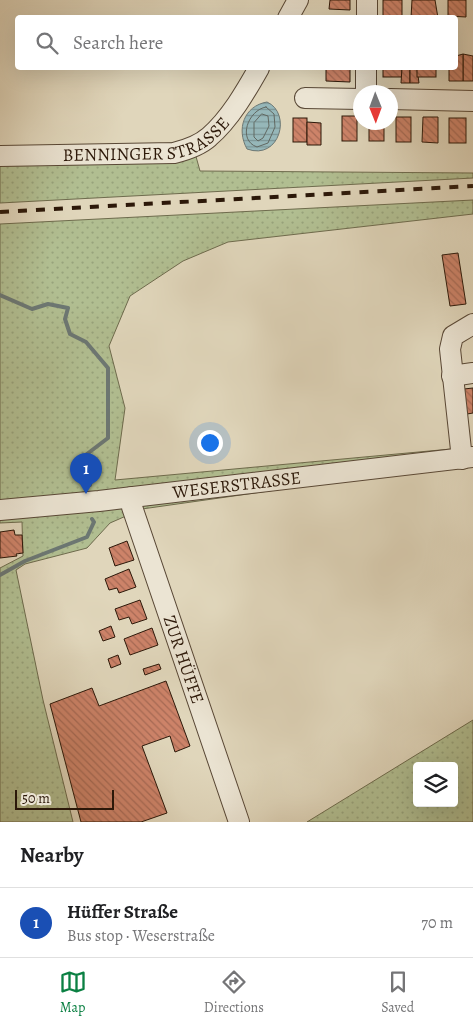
<!DOCTYPE html>
<meta charset="utf-8">
<style>
:root{--surface:#fff;--page:#f6f6f6;--text:#202124;--muted:#757577;--line:#e0e0e0;--accent:#0b8043}
body{margin:0;font-family:Alegreya,serif;background:var(--page);color:var(--text)}
.controls{position:absolute;right:15px;bottom:15px;display:grid;overflow:hidden;border-radius:5px;box-shadow:0 5px 20px #0002}
.controls button{width:45px;height:45px;display:grid;place-items:center;padding:0;border:0;border-bottom:1px solid var(--line);background:var(--surface);color:var(--text);font:25px sans-serif}
.compass{position:absolute;left:353px;top:85px;width:45px;height:45px;border-radius:50%;background:var(--surface);box-shadow:0 5px 20px #0002;rotate:179deg}
.scale{position:absolute;left:15px;bottom:12px;width:99px;box-sizing:border-box;padding-left:5px;border:2px solid #2c1809;border-top:0;font-size:14px;line-height:18px;white-space:nowrap;color:#2c1809;-webkit-text-stroke:4px #ebe4d3;paint-order:stroke}
.you{position:absolute;left:209px;top:442px;width:18px;height:18px;margin:-12px;border:4px solid #fff;border-radius:50%;background:#1a73e8;box-shadow:0 0 0 8px #1a73e833}
.badge{display:grid;place-items:center;width:32px;height:32px;border-radius:50%;background:var(--accent);color:#fff;font-size:16px;font-weight:700}
.pin{position:absolute;translate:-50% -41px;filter:drop-shadow(0 1px 2px #0008)}
.pin::after{content:'';position:absolute;top:26px;width:18px;height:15px;background:inherit;clip-path:polygon(0 0,100% 0,50% 100%)}
.list{margin:0;padding:0;list-style:none}
h2{display:flex;justify-content:space-between;align-items:center;height:65px;margin:0;padding:0 20px;font-size:21px}
h2 small{font-size:16px;font-weight:400;color:var(--muted)}
.list li{display:grid;grid-template-columns:32px 1fr auto;gap:15px;align-items:center;box-sizing:border-box;height:70px;padding:0 20px;border-top:1px solid var(--line)}
.list b{display:block;font-size:19px;white-space:nowrap}
.list p{margin:0;font-size:16px;white-space:nowrap;color:var(--muted)}
.list em{font-size:16px;font-style:normal;color:var(--muted)}
.icon{flex:none;width:28px;height:28px;fill:none;stroke:currentColor;stroke-width:2;stroke-linecap:round;stroke-linejoin:round}
.map{position:relative;flex:none;width:473px;height:822px;overflow:hidden}
.search{position:absolute;background:var(--surface);box-shadow:0 5px 20px #0002;left:15px;right:15px;top:15px;height:55px;display:flex;align-items:center;gap:12px;box-sizing:border-box;padding:0 18px;border-radius:5px;color:var(--muted);font-size:19px}
.sheet{height:135px;background:var(--surface)}
nav{display:flex;justify-content:space-around;align-items:center;box-sizing:border-box;height:70px;border-top:1px solid var(--line);background:var(--surface);font-size:14px;color:var(--muted)}
nav a{display:grid;justify-items:center;gap:2px}
nav .on{color:var(--accent)}
.map>svg:first-child{display:block}
</style>
<div class="map">
<svg width="473" height="822" viewBox="0 0 473 822">
<defs>
<pattern id="grass-dots" width="8" height="8" patternUnits="userSpaceOnUse" patternTransform="scale(1.25)"><rect width="8" height="8" fill="#b1be91"/><path d="M2 2h.1M6 6h.1" fill="none" stroke="#98a37c" stroke-width="1.8" stroke-linecap="round"/></pattern>
<pattern id="water-rules" width="6" height="5" patternUnits="userSpaceOnUse" patternTransform="scale(1.25)"><rect width="6" height="5" fill="#96b7b9"/><path d="M0 2.5h6" fill="none" stroke="#7b9495"/></pattern>
<pattern id="building-back-hatch" width="6" height="6" patternUnits="userSpaceOnUse" patternTransform="scale(1.25)"><rect width="6" height="6" fill="#cd8369"/><path d="M-1 5l2 2M0 0l6 6M5-1l2 2" fill="none" stroke="#a76a55"/></pattern>
</defs>
<rect width="100%" height="100%" fill="#e0d6bb"/>
<filter id="stains"><feTurbulence type="fractalNoise" baseFrequency=".004" numOctaves="4"/><feColorMatrix values="0 0 0 0 .2 0 0 0 0 .09 0 0 0 0 .02 0 0 0 .5 -.17"/></filter>
<radialGradient id="worn" r=".72"><stop offset=".6" stop-color="#630" stop-opacity="0"/><stop offset="1" stop-color="#630" stop-opacity=".3"/></radialGradient>
<g fill="url(#grass-dots)" stroke="#6e6b4d" fill-rule="evenodd">
<path d="M192,142L200,171L473,173V178L0,203V152Z"/>
<path d="M473,200V214L228,242L183,261L130,296L109,346L125,408L115,480L451,449L466,463L142,509L110,523L87,548L25,564L16,570L43,700L73,822H0V568L23,556L22,522L0,523V224Z"/>
<path d="M473,720V822H307ZM417,766H454V803H417Z"/>
</g>
<path fill="url(#water-rules)" stroke="#6c7773" d="M267,102C292,113 280,161 247,149C236,129 244,106 267,102Z"/>
<g fill="none" stroke-linecap="round" stroke-linejoin="round">
<g stroke="#616861" stroke-width="1">
<path d="M266,107L274,114L275,127L268,143L257,147C237,140 248,110 266,107Z"/>
<path d="M262,114L268,116L269,126L263,138L258,141L254,137V123Z"/>
</g>
<g stroke="#6c7773" stroke-width="4">
<path d="M0,295L32,309L48,304L68,308L65,319L70,334L86,342L108,368V438L83,457L89,463L90,485"/>
<path d="M0,575L25,561L87,537L94,522L92,519"/>
</g>
</g>
<g fill="url(#building-back-hatch)" stroke="#2c1809">
<path d="M330,0H350V10L329,9Z"/>
<rect x="383" y="0" width="19" height="18"/>
<path d="M412,0H435L438,18H411Z"/>
<path d="M448,0H466V17L448,16Z"/>
<path d="M463,54L473,56V81H463Z"/>
<path d="M463,54V81H449V68H456V56Z"/>
<path d="M326,68H350V82L326,81Z"/>
<rect x="383" y="68" width="19" height="9"/>
<path d="M402,68H410V83H401Z"/>
<path d="M410,68H417L419,83H410Z"/>
<rect x="417" y="68" width="19" height="9"/>
<rect x="342" y="116" width="15" height="25"/>
<rect x="396" y="117" width="15" height="25"/>
<path d="M423,117H438V143L422,142Z"/>
<rect x="293" y="118" width="14" height="24"/>
<rect x="449" y="118" width="17" height="25"/>
<path d="M307,122L321,123V145H307Z"/>
<rect x="369" y="122" width="15" height="19"/>
<path d="M458,253L466,304L450,306L442,255Z"/>
<path d="M473,388V413L467,414L464,389Z"/>
<path d="M14,530L15,535H22L23,553L16,554L17,556L0,558V532Z"/>
<path d="M127,541L134,560L115,566L109,548Z"/>
<path d="M129,569L136,587L119,593L117,588L109,590L105,579Z"/>
<path d="M140,600L147,619L132,624L129,617L119,620L115,609Z"/>
<path d="M111,626L115,637L103,641L99,631Z"/>
<path d="M152,628L158,645L130,655L124,639Z"/>
<path d="M118,655L121,664L111,668L108,659Z"/>
<path d="M159,664L161,669L145,675L143,669Z"/>
<path d="M166,681L190,746L175,752L170,736L142,746L167,813L141,822H81L50,704L92,688L99,706Z"/>
</g>
<g fill="none" stroke-linecap="round" stroke-linejoin="round">
<g stroke="#594836" stroke-width="22">
<g id="minor">
<path d="M288,18L298,0"/>
<path d="M367,18V0"/>
<path d="M366,92V68"/>
<path d="M305,98L360,99"/>
<path d="M390,99L473,101"/>
<path id="s1" d="M0,156L174,153C186,150 199,146 209,137C230,119 246,91 259,68"/>
<path d="M452,376L473,373"/>
<path d="M462,459L450,349L453,336L473,324"/>
<path id="s2" d="M132,497V507L239,822"/>
<path id="s3" d="M0,510L99,501L473,457"/>
</g>
</g>
<use href="#minor" stroke="#ebe4d3" stroke-width="20"/>
<path stroke="#2c1809" stroke-width="4" stroke-dasharray="9 9" stroke-linecap="butt" d="M0,212L473,186"/>
</g>
<g text-anchor="middle" stroke-width="4" stroke-linejoin="round" paint-order="stroke">
<g font-size="18" fill="#2c1809" stroke="#ebe4d3">
<text dy="6" stroke="none"><textPath href="#s1" startOffset="150">BENNINGER STRASSE</textPath></text>
<text dy="6" stroke="none"><textPath href="#s3" startOffset="238">WESERSTRASSE</textPath></text>
<text dy="6" stroke="none"><textPath href="#s2" startOffset="171">ZUR HÜFFE</textPath></text>
</g>
</g>
<rect width="100%" height="100%" filter="url(#stains)"/>
<rect width="100%" height="100%" fill="url(#worn)"/>
</svg>
<div class="controls">
<button><svg class="icon" aria-label="layers" viewBox="0 0 24 24"><path d="M12 4l9 5-9 5-9-5zM3 14l9 5 9-5"/></svg></button>
</div>
<svg class="compass" viewBox="-18 -18 36 36"><path d="M0-13l5 13h-10z" fill="#e53935"/><path d="M0 13l5-13h-10z" fill="#757577"/></svg>
<div class="scale">50 m</div>
<div class="you"></div>
<div class="pin badge" style="left:86px;top:494px;background:#1a4fb4">1</div>
<div class="search"><svg class="icon" aria-label="search" viewBox="0 0 24 24"><circle cx="10" cy="10" r="6"/><path d="M15 15l6 6"/></svg>Search here</div>
</div>
<section class="sheet">
<h2>Nearby<small></small></h2>
<ul class="list">
<li><span class="badge" style="background:#1a4fb4">1</span><div><b>Hüffer Straße</b><p>Bus stop · Weserstraße</p></div><em>70 m</em></li>
</ul>
</section>
<nav>
<a class="on"><svg class="icon" aria-label="map" viewBox="0 0 24 24"><path d="M3 6l6-2 6 2 6-2v14l-6 2-6-2-6 2zM9 4v14M15 6v14"/></svg>Map</a>
<a><svg class="icon" aria-label="directions" viewBox="0 0 24 24"><path d="M12 3l9 9-9 9-9-9zM9 14v-3h6M13 9l2 2-2 2"/></svg>Directions</a>
<a><svg class="icon" aria-label="saved" viewBox="0 0 24 24"><path d="M7 4h10v16l-5-4-5 4z"/></svg>Saved</a>
</nav>
